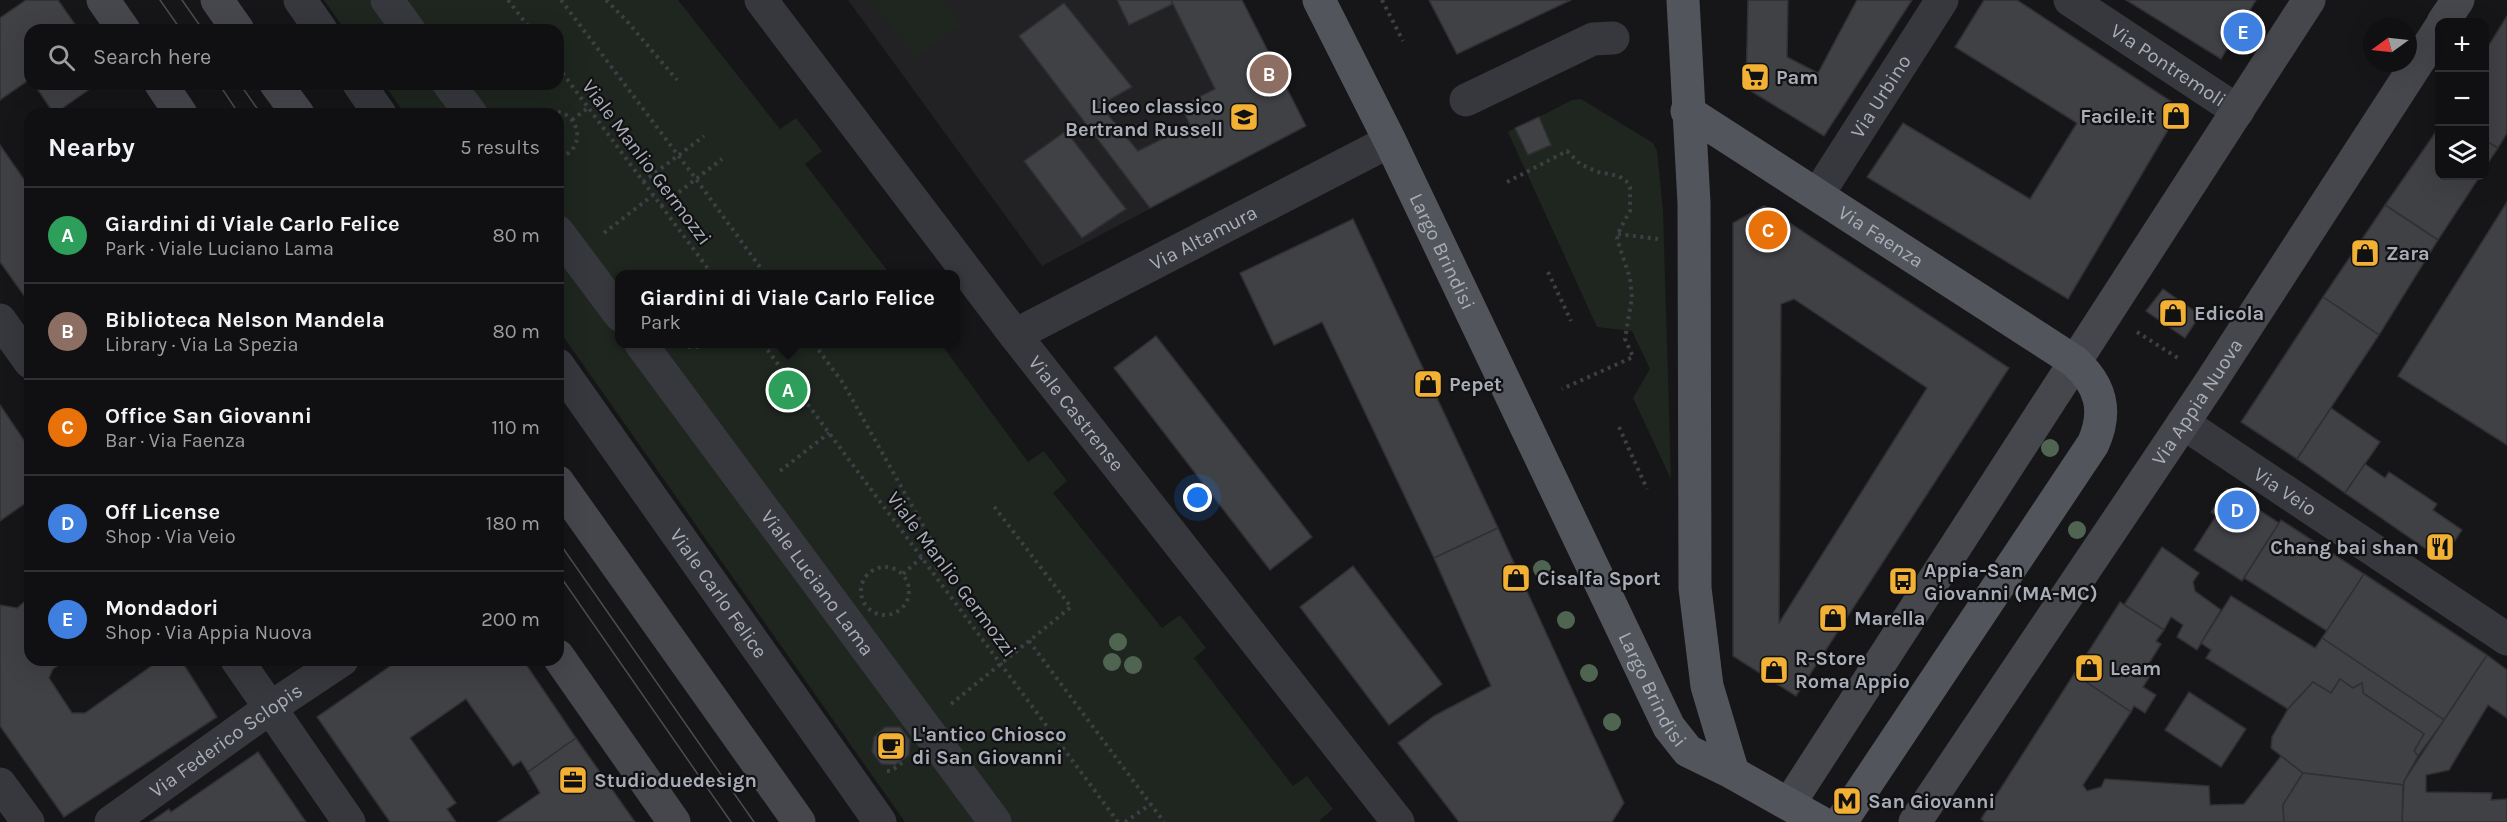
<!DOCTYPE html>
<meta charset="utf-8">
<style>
:root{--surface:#101012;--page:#1e1e20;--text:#f1f3f6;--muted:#9c9d9f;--line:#303032;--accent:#f2b134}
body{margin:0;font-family:Karla,sans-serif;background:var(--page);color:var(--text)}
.controls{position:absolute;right:18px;top:18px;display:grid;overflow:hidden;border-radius:12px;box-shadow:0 6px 24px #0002}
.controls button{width:54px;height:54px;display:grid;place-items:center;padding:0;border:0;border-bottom:2px solid var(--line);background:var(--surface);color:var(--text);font:30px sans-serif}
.compass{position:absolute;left:2363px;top:18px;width:54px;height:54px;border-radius:50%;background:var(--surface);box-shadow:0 6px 24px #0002;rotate:255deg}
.you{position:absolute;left:1198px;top:498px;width:21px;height:21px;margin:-15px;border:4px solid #fff;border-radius:50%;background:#1a73e8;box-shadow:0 0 0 9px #1a73e833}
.badge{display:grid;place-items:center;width:39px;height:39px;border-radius:50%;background:var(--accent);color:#fff;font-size:20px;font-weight:700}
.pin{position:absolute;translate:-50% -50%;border:3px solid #fff;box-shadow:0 2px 6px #0006}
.popup{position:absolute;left:615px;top:270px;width:345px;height:78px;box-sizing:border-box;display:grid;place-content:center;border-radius:12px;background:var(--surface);filter:drop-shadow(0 2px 4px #0005);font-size:20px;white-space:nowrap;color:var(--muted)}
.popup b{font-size:22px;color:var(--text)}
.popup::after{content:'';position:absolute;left:50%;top:100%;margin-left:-12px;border:12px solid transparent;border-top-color:var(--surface)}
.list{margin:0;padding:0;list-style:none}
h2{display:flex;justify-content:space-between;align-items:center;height:78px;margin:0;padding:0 24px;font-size:26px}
h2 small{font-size:20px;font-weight:400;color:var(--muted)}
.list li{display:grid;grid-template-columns:39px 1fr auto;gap:18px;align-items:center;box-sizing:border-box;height:96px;padding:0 24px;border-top:2px solid var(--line)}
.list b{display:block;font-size:22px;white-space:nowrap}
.list p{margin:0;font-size:20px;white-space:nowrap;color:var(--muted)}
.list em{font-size:20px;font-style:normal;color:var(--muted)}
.icon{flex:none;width:33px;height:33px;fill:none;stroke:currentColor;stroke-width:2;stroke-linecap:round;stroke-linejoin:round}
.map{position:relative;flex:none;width:2507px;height:822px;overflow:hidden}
.search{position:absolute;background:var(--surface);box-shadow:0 6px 24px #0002;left:24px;top:24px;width:540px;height:66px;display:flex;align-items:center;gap:15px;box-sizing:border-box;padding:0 21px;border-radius:18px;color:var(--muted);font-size:22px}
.panel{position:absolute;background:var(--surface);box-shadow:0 6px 24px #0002;left:24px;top:108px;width:540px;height:558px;border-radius:18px}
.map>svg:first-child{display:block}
</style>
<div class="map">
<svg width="2507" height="822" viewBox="0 0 2507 822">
<rect width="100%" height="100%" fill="#161618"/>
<path fill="#222225" d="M848,0H1242L1306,126L1042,266Z"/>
<g fill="#1e261f">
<path d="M324,0H678L780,129L796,118L822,151L805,164L890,274H620V344H941L1028,462L1044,451L1067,481L1053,493L1162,628L1180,615L1206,648L1194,658L1293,786L1307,776L1333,809L1320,820L1321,822H905L558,329V114H405L384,84H558V30H345Z"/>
<path d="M870,0H943L961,24L915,59Z"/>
<path d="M1581,99L1653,143L1657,151L1663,211L1671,479L1633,398L1650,369L1632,331L1597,327L1508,132L1515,128L1528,155L1551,145L1539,117L1572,100Z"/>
</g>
<g fill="#404145" stroke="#303034" stroke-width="1.5" fill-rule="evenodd">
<path d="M26,0H58L79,30H30V79L0,100V18Z"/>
<path d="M1117,0H1171L1173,4L1129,25Z"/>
<path d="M1171,0H1242L1306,126L1150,208L1019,36L1064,3L1132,87L1100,105L1138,151L1190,125L1181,106L1215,89Z"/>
<path d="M1429,0H1571L1457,54Z"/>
<path d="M1748,0H1788L1787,57L1818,73L1857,0H1912L1824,136L1746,88Z"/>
<path d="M1984,0H2017L2181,108L2068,299L1867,177L1903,123L2030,199L2077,123L1955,47Z"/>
<path d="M2126,0H2256L2221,59Z"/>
<path d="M2507,16V133L2498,148L2484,140V53Z"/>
<path d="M34,84H97L54,114Z"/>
<path d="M1539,117L1551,145L1528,155L1515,128Z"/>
<path d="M2440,126V176H2480L2438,240L2385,205Z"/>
<path d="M1066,131L1126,209L1082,238L1024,161Z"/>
<path d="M2484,140L2498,148L2484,169Z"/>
<path d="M0,145L30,188V304L0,262Z"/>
<path d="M2507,202V445L2398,376Z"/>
<path d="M2385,205L2438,240L2379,335L2323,297Z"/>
<path d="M1764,206L2009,368L1796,696L1733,656V223ZM1794,299L1927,388L1779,623L1781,304Z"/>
<path d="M1353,219L1498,528L1434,558L1322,322L1274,345L1240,273Z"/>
<path d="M2163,289L2200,315L2185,338L2146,311Z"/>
<path d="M2323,297L2379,335L2297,459L2241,422Z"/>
<path d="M1156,336L1312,537L1270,570L1114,368Z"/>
<path d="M0,405L30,449V500L0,521Z"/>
<path d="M2331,408L2380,442L2345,493L2297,459Z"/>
<path d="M2365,464L2385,478L2389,472L2437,504L2433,510L2462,530L2442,560L2345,493Z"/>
<path d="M2227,489L2279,523L2242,581L2194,550L2216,516L2211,512Z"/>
<path d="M2281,520L2364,574L2327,631L2244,578Z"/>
<path d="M1498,528L1624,803L1612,822H1459L1398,743L1434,716L1491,686L1434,558Z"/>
<path d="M2162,547L2199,573L2193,582L2195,591L2221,610L2197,650L2177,637L2183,625L2171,617L2164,630L2124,605Z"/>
<path d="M1353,566L1442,684L1389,725L1300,607Z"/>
<path d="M2364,574L2487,655L2444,720L2322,638Z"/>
<path d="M2231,596L2315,648L2322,638L2444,720L2418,756L2414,751L2424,734L2363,693L2362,683L2353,688L2340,679L2331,693L2313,682L2288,709L2206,658L2211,650L2201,643Z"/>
<path d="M30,597V660H66L53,669L49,678L72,713H85L160,660H181L217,717L64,817L0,726V605L17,608Z"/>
<path d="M2120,602L2164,630L2156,641L2161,644L2148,665L2155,668L2143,687L2156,695L2145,713L2134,706L2131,712L2074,674Z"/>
<path d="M2487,655L2507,670V718L2488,705L2449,770L2426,775V792L2492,793L2491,800L2507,799V822H2402L2404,781Z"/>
<path d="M399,660H523L576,738L528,772L521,761L513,766L466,699L410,738L456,803L447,809L456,822H390L317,717Z"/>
<path d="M2074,674L2131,712L2083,785L2087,791L2101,787L2105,779L2209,786L2210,805L2244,804L2281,756L2303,773L2283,805L2284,822H1985L1981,819Z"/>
<path d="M2340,679L2353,688L2362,683L2363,693L2424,734L2414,751L2418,756L2404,781L2403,785L2303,773L2271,748L2272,737L2288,709L2313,682L2331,693Z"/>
<path d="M2189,692L2246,729L2221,767L2165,730Z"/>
<path d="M885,727H900L910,740L909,755L895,765L881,764L872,752L874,737Z"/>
<path d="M576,738L635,822H498L540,793L528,772Z"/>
<path d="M258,752L306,822H150L169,809L171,812Z"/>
<path d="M2303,773L2403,785L2402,822H2284L2283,805Z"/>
</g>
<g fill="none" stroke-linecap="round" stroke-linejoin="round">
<g stroke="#3d3f44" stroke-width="4" stroke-dasharray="3 4.5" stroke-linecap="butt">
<path d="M508,0L531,30"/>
<path d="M561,0L696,179L765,274"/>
<path d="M606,0L626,20L677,80"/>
<path d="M1382,0L1403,41"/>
<path d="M558,67L712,274"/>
<path d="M543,114C577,101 592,149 558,158"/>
<path d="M572,120L588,108"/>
<path d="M643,182L704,136"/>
<path d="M1507,182L1567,151L1580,164L1598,172L1619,176L1626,181L1630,187V211L1620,229L1617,239L1630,278L1632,297L1625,339L1633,357L1562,389"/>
<path d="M661,206L722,159"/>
<path d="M604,233L653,195"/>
<path d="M1618,234L1658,239"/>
<path d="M1548,272L1571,321"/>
<path d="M2137,332L2181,360"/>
<path d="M763,344L1118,822"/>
<path d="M814,344L843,383L944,563L932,572"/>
<path d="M688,347H701L708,344"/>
<path d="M1619,427L1647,489"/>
<path d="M780,471L829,433"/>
<circle cx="885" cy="591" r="24"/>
<path d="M903,574L922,557"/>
<path d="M1029,641L1164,822"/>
<path d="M951,704L1071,607L993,505"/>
<path d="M887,771H891L906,760"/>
<path d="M1125,822L1151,804"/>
</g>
<g stroke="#37383d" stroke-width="33">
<path d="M300,0L321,30"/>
<path d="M387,0L409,30"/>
<path id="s1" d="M761,0L1015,335L1398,822"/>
<path id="s2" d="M2070,0L2238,111"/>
<path d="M359,84L380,114"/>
<path d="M449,84L471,114"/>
<path d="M1466,100L1593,39L1613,38"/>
<path id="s3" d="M1818,194L1942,0"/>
<path d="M558,232L620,315"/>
<path d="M0,320L30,362"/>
<path id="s4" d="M1015,335L1390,141"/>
<path id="s5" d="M641,344L995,822"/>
<path id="s6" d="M558,365L880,822"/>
<path id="s7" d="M2183,423L2507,639"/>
<path d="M237,660L349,822"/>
<path d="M0,784L28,822"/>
<path id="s8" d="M111,822L270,708L342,660"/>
</g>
<g stroke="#45474d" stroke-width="33">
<path d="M103,0L124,30"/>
<path d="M217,0L238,30"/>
<path d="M2443,22L2458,0"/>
<path d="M161,84L181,114"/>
<path d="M276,84L298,114"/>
<path d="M558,482L799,822"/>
<path d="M558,656L674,822"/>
<path d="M1789,804L2309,0"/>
<path id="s9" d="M1915,822L2208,386L2440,28"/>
</g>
<g stroke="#53555c" stroke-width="33">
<path id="s10" d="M1319,0L1390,141L1669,727L1688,751L1733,773L1820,822"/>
<path d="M1683,0L1694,203L1695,588L1707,686L1733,773"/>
<path id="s11" d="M1687,111L2074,361C2101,385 2108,411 2093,444L1841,822"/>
</g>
<g stroke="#4a4c52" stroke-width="1.5">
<path d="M160,0L181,30"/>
<path d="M182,0L203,30"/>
<path d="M219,84L239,114"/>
<path d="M240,84L261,114"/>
<path d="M558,541L754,822"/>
<path d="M558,573L731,822"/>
</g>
</g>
<g fill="#506452">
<circle cx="2050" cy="448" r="9"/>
<circle cx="2077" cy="530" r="9"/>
<circle cx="1542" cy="569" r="9"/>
<circle cx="1566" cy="620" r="9"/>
<circle cx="1118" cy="642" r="9"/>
<circle cx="1112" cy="662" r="9"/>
<circle cx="1133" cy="665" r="9"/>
<circle cx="1589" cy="673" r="9"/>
<circle cx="1612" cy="722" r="9"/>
</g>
<defs>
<g id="supermarket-square" transform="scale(1.5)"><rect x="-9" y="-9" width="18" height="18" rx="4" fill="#f2b134" stroke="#111113"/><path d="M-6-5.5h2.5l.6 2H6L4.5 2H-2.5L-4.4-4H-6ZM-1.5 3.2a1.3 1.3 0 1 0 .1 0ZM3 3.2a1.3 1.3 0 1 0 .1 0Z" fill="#111"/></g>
<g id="shop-square" transform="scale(1.5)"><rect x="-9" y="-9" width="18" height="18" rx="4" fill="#f2b134" stroke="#111113"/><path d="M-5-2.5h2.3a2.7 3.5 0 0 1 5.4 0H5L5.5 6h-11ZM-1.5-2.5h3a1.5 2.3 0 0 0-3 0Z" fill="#111"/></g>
<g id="school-square" transform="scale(1.5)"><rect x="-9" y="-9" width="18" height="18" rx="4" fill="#f2b134" stroke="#111113"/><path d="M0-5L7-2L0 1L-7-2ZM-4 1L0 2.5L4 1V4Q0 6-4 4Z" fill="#111"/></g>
<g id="restaurant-square" transform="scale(1.5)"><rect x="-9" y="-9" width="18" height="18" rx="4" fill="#f2b134" stroke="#111113"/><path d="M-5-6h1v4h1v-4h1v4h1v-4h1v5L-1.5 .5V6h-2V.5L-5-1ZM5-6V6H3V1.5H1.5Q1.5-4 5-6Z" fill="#111"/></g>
<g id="bus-square" transform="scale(1.5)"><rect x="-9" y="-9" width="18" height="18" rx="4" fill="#f2b134" stroke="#111113"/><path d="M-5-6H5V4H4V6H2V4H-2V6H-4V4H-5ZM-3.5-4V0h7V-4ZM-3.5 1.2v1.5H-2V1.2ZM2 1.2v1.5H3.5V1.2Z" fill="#111"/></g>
<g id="cafe-square" transform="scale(1.5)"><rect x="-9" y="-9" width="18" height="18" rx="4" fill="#f2b134" stroke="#111113"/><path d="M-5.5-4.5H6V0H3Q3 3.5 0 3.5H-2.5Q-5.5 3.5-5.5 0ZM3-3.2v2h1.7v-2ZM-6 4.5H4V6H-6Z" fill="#111"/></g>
<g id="office-square" transform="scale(1.5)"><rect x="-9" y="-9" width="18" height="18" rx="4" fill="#f2b134" stroke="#111113"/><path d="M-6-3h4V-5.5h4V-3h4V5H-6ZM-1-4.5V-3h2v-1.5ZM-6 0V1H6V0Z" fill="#111"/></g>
<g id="metro-square" transform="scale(1.5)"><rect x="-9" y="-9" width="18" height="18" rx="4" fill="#f2b134" stroke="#111113"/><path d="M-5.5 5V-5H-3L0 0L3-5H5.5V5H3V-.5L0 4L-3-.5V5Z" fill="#111"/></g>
</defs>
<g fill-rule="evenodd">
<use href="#supermarket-square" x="1755" y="77"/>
<use href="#shop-square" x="2176" y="116"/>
<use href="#school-square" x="1244" y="117"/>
<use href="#shop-square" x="2365" y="253"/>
<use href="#shop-square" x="2173" y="313"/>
<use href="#shop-square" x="1428" y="384"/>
<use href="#restaurant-square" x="2440" y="547"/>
<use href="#shop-square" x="1516" y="578"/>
<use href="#bus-square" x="1903" y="581"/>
<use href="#shop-square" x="1833" y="618"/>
<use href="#shop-square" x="2089" y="668"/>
<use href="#shop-square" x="1774" y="670"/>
<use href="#cafe-square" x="891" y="746"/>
<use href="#office-square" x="573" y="780"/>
<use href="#metro-square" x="1847" y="801"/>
</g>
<g text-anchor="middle" stroke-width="4.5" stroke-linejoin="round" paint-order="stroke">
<g font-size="20" fill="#a8adb8" stroke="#111113">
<text dy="7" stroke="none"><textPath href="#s2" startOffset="118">Via Pontremoli</textPath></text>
<text dy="7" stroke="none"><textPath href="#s3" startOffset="116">Via Urbino</textPath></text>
<text transform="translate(647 162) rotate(53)" y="7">Viale Manlio Germozzi</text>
<text dy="7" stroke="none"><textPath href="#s11" startOffset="231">Via Faenza</textPath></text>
<text dy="7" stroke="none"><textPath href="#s4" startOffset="212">Via Altamura</textPath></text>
<text dy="7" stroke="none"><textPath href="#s10" startOffset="280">Largo Brindisi</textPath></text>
<text dy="7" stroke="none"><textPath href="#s9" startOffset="506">Via Appia Nuova</textPath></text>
<text dy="7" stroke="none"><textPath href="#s1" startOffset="520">Viale Castrense</textPath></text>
<text dy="7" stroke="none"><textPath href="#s7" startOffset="123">Via Veio</textPath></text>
<text transform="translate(952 574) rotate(53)" y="7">Viale Manlio Germozzi</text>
<text dy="7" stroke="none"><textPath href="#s5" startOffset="297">Viale Luciano Lama</textPath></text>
<text dy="7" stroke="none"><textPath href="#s6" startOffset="279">Viale Carlo Felice</textPath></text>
<text dy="7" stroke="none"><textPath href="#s10" startOffset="766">Largo Brindisi</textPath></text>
<text dy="7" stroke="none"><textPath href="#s8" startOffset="141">Via Federico Sclopis</textPath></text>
</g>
<g font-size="20" font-weight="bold" fill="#a8adb8" stroke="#111113" text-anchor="start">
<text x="1776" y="84">Pam</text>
<text x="1223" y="113" text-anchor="end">Liceo classico<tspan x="1223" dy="23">Bertrand Russell</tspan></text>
<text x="2155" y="123" text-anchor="end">Facile.it</text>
<text x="2386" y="260">Zara</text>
<text x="2194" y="320">Edicola</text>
<text x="1449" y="391">Pepet</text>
<text x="2419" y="554" text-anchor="end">Chang bai shan</text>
<text x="1924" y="577">Appia-San<tspan x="1924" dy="23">Giovanni (MA-MC)</tspan></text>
<text x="1537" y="585">Cisalfa Sport</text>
<text x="1854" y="625">Marella</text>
<text x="1795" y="665">R-Store<tspan x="1795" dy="23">Roma Appio</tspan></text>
<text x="2110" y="675">Leam</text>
<text x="912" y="741">L'antico Chiosco<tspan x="912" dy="23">di San Giovanni</tspan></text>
<text x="594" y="787">Studioduedesign</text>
<text x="1868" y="808">San Giovanni</text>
</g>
</g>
</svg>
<div class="controls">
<button>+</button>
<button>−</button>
<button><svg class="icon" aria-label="layers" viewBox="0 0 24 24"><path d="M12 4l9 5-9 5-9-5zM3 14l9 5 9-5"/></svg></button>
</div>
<svg class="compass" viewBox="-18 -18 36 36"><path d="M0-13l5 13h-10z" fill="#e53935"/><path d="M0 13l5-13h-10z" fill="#9c9d9f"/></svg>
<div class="you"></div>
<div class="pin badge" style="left:788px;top:390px;background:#2e9e5b">A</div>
<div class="popup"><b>Giardini di Viale Carlo Felice</b>Park</div>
<div class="pin badge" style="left:1269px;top:74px;background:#8d6e63">B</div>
<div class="pin badge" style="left:1768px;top:230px;background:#e8710a">C</div>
<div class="pin badge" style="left:2237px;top:510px;background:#3f7fe0">D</div>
<div class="pin badge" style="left:2243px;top:32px;background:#3f7fe0">E</div>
<div class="search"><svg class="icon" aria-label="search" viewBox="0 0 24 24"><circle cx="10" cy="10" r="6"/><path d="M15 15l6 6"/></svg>Search here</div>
<section class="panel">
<h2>Nearby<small>5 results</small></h2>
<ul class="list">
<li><span class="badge" style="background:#2e9e5b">A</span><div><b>Giardini di Viale Carlo Felice</b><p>Park · Viale Luciano Lama</p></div><em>80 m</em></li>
<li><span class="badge" style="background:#8d6e63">B</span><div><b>Biblioteca Nelson Mandela</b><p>Library · Via La Spezia</p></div><em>80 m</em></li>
<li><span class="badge" style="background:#e8710a">C</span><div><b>Office San Giovanni</b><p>Bar · Via Faenza</p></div><em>110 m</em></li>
<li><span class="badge" style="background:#3f7fe0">D</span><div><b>Off License</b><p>Shop · Via Veio</p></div><em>180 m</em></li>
<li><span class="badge" style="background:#3f7fe0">E</span><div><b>Mondadori</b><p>Shop · Via Appia Nuova</p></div><em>200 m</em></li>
</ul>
</section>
</div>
